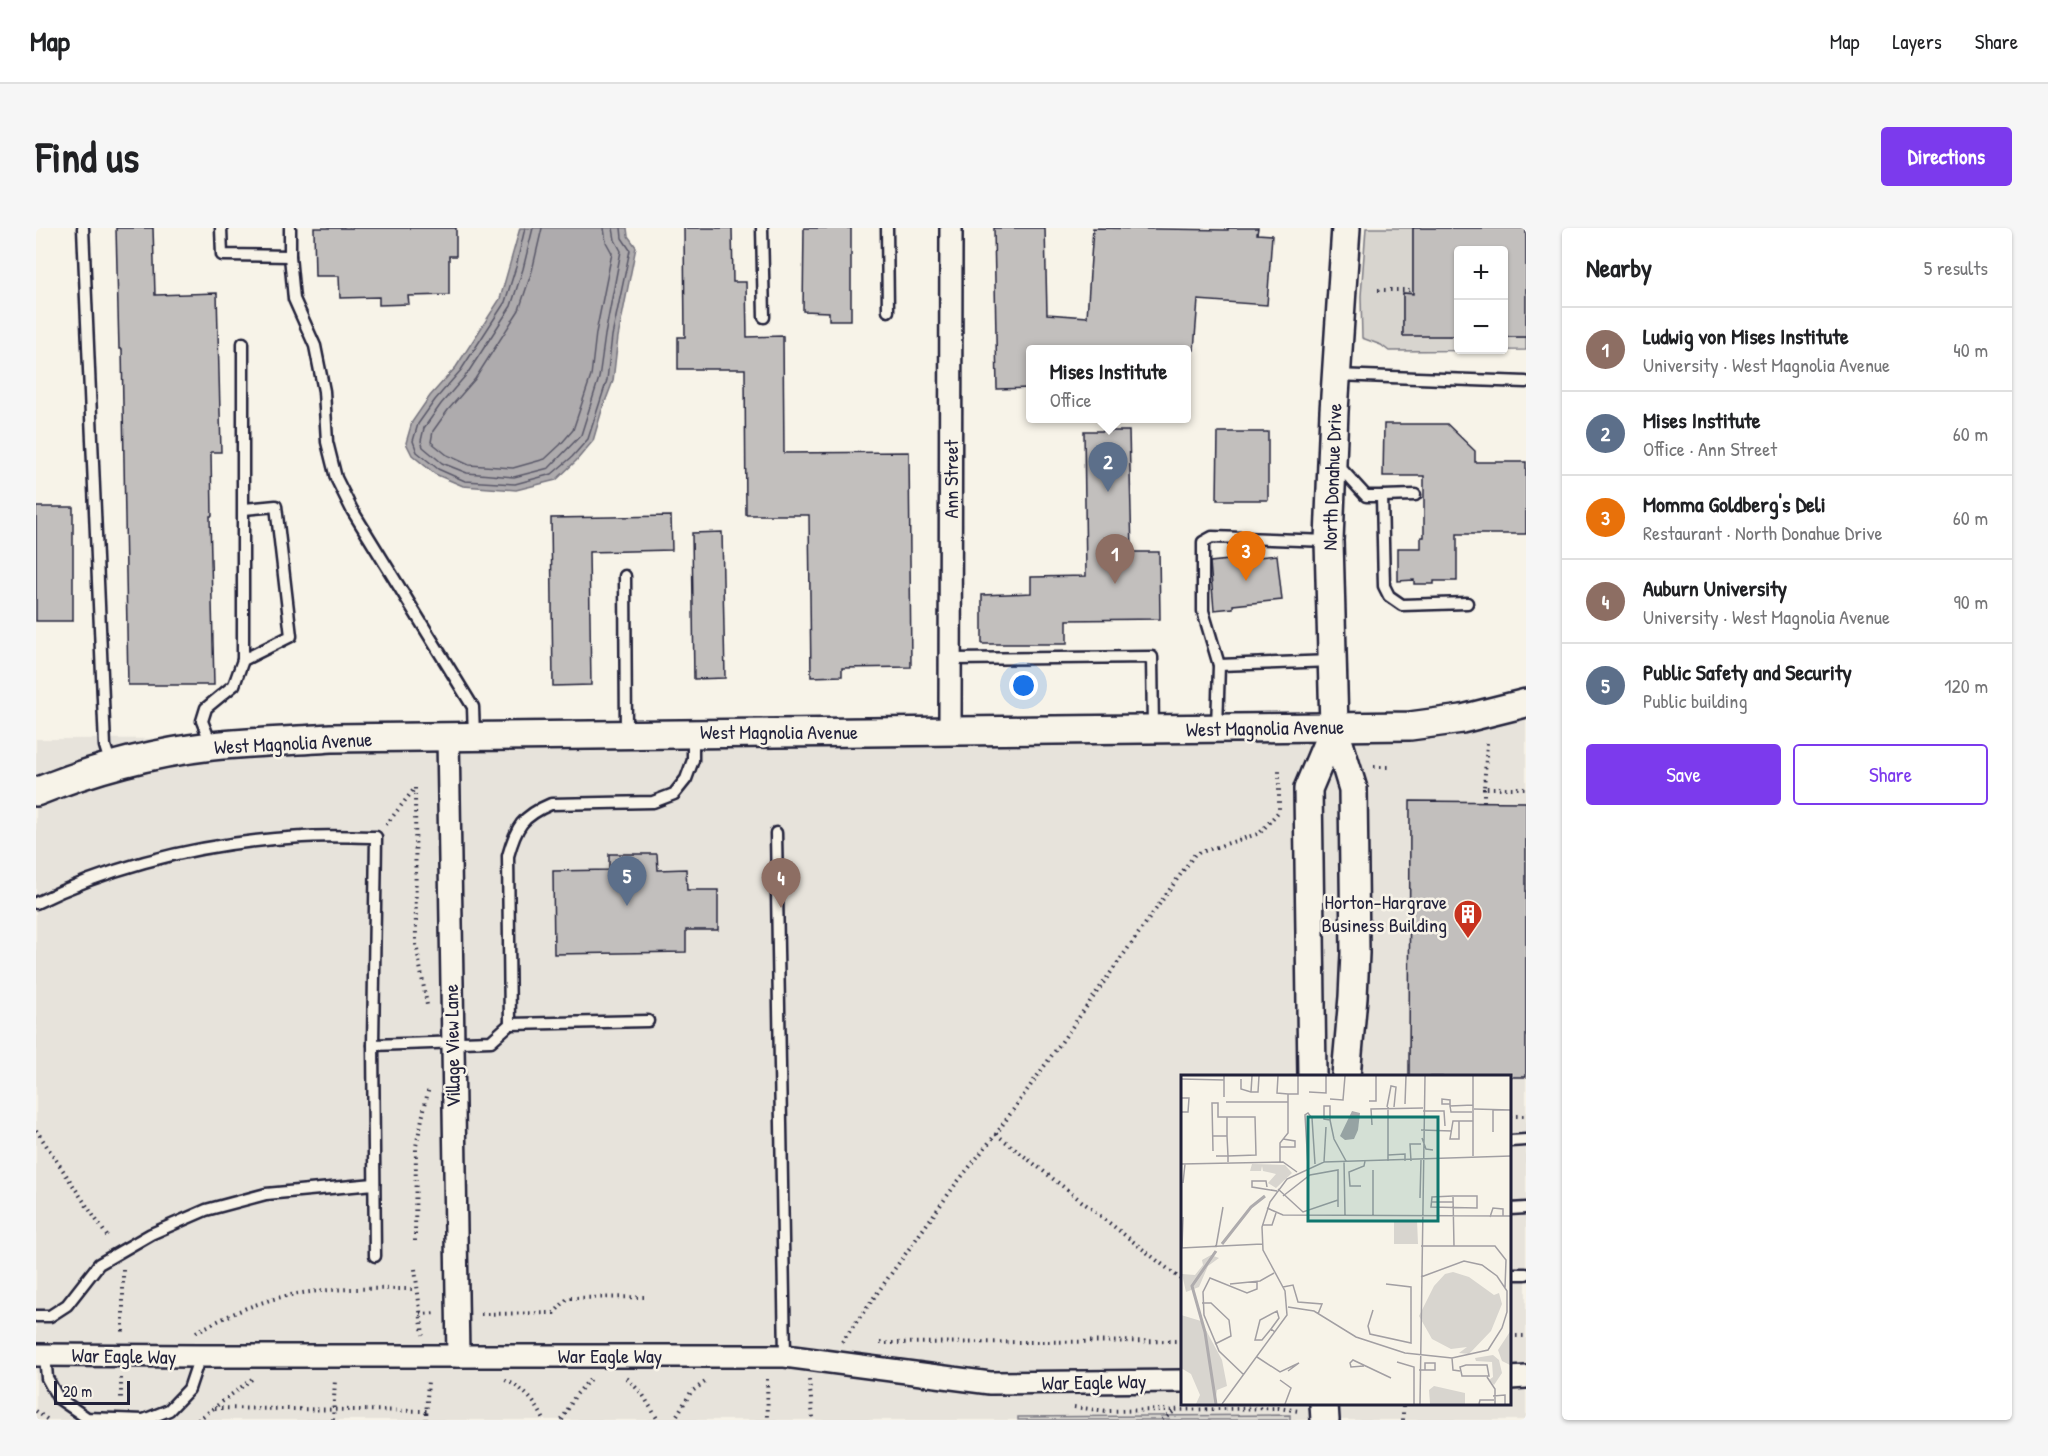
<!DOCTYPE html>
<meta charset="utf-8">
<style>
:root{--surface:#fff;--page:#f6f6f6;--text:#202124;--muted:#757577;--line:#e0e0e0;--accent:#7c3aed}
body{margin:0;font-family:"Patrick Hand",sans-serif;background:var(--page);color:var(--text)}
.controls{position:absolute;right:18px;top:18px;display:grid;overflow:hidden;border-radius:6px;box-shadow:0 2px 4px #0004}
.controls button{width:54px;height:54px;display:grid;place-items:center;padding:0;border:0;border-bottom:2px solid var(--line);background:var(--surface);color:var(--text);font:30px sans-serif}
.scale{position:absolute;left:18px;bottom:15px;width:76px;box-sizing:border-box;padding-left:6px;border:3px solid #22223b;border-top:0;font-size:16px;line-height:21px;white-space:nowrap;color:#22223b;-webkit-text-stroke:4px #f7f3e8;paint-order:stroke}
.you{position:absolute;left:988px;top:458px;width:21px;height:21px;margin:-15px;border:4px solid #fff;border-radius:50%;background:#1a73e8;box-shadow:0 0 0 9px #1a73e833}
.badge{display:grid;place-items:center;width:39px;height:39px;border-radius:50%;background:var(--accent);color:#fff;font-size:20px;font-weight:700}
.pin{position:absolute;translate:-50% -50px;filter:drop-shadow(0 2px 3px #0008)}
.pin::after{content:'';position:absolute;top:32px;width:21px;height:18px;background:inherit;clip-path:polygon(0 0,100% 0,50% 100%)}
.popup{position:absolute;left:990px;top:117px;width:165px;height:78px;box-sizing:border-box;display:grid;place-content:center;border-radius:6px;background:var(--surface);filter:drop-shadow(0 2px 4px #0005);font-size:20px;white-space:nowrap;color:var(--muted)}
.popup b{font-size:22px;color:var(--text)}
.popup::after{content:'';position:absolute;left:50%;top:100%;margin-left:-12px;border:12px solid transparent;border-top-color:var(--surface)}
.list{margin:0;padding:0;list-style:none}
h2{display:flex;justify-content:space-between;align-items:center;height:78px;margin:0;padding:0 24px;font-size:26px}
h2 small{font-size:20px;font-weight:400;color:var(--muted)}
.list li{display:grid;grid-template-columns:39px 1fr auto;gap:18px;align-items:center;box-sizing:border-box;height:84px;padding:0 24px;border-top:2px solid var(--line)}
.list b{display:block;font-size:22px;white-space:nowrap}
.list p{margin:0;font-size:20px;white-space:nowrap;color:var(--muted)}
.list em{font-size:20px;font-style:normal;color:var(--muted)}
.actions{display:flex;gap:12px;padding:18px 24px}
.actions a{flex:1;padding:14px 0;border:2px solid var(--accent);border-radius:6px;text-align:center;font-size:21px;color:var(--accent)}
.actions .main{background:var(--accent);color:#fff}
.map{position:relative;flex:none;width:1490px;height:1192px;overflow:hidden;border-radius:6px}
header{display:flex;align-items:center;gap:36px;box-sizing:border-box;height:84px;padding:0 30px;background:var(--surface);border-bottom:2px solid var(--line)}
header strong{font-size:28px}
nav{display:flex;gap:33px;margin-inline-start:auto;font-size:21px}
.intro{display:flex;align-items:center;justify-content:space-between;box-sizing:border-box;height:144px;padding:0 36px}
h1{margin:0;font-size:42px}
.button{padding:15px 27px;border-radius:6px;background:var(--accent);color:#fff;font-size:21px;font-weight:700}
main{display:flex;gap:36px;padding:0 36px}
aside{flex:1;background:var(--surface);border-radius:6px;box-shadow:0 2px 4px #0004}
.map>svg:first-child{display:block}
</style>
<header>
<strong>Map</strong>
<nav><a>Map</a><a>Layers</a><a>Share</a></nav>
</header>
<div class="intro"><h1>Find us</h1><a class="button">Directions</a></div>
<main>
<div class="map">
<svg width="1490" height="1192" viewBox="0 0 1490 1192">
<rect width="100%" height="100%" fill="#f7f3e8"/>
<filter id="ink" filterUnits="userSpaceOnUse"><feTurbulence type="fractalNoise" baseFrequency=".0167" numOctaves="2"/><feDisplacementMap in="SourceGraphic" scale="12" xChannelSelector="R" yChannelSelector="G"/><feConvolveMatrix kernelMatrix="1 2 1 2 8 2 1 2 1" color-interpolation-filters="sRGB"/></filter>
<g filter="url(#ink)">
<path fill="#e7e3db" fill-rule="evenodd" d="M1490,475V1192H0V511L295,510L1238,500ZM1146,848H1474V1176H1146Z"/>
<g fill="#d8d5cf" stroke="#7d7c85" stroke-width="1.5">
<path d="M1330,0H1377V65H1367V107L1422,108V122H1468V109H1490V122L1353,123L1345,117L1326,110L1325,68Z"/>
<path d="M1254,1187V1192H982V1189Z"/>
</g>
<path fill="#aeabad" stroke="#76747f" stroke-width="1.5" d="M484,0H591L592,8L600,19L582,109L577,153L566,182L557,213L540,233L520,252L480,262L427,258L399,246L376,227L370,215L376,194L394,168L420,139L464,71Z"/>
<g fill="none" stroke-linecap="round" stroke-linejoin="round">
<g stroke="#5a5969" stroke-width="1.5">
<path d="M489,0L480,39L469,74L425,142L399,172L382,196L377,213L381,224L402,241L429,253L479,256L516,246L536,229L552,211L571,152L576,108L594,22L586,10L585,0"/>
<path d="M497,0L487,41L475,78L431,146L405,176L388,200L385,213L387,219L406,235L431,245L478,249L513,240L545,207L563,150L569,107L585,23L579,12L577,0"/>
<path d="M506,0L496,43L483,82L439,151L412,182L397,203L395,214L411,227L433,237L477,240L509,231L524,217L537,202L555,148L560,105L576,25L570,14L568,0"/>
</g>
</g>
<g fill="#c2bfbd" stroke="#22223b" stroke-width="1.5">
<path d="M80,0H117L119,67L181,65L185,224H175L176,288H174L178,457H92L86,121H83Z"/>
<path d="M278,0H420V28H413V67L372,68L373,76L343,77V69L304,70L303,48H279Z"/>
<path d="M648,0H696L697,54H710L711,109L747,108L748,225L873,224L875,439L806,440V448L775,449L773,287H710L709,141H642V109H649Z"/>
<path d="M768,0H815V92H793V84L767,83Z"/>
<path d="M958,0H1009L1011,86L1051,89L1057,0L1192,2V0H1222L1221,6L1236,7L1231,77L1162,72L1158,122H994V160L961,161Z"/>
<path d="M1377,0H1490V109H1467V22H1422V108H1367V65L1377,66Z"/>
<path d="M1348,196H1411L1439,223V234H1490V306H1421V353H1398V356H1378V352L1362,353V320H1385V309H1388V248H1347Z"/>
<path d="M1048,203H1093L1096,324H1123L1124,391L1031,392V416H946V367L995,365V349L1050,348Z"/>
<path d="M1182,204H1232V272H1181Z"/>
<rect x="0" y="279" width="37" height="114"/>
<path d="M635,288L636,322L553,324L555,457L517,458L515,290Z"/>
<path d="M686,304L689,450L658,451L656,305Z"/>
<path d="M1241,327L1246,372L1197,377V380L1178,382L1174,334Z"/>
<path d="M1374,573L1490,574V849H1373Z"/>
<path d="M573,626H621L622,642L650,641L651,662H682V702H650V724L518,726L517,643L573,642Z"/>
</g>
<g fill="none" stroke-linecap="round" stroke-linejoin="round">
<g stroke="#22223b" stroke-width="15">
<g id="service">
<path d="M47,0L69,518L75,537"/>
<path d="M185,0L186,27L254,28"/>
<path d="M254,0V28L258,71L279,118L288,163L291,214L300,250L316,282L437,479L438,508"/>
<path d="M726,0L728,89"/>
<path d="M851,0L852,83"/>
<path d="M1300,147L1490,154"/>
<path d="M1300,235L1330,268H1346L1348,358L1353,368L1366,377L1431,375"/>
<path d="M1346,268L1379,267"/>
<path d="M589,348L590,506"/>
<path d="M915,431L1116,429L1117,500"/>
<path d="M207,432L255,408L240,278L208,281"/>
<path d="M1183,437L1296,433"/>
<path d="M1181,500L1183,437L1167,383V314L1176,309L1293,313"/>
<path d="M176,518L166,493L170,480L198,457L207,432V115"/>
<path d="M740,605L749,1128"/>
<path d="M0,675C84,634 174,614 266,609C291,607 316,609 340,609L337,817L339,1028"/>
<path d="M612,793L474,796L472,628C480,599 486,588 515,576L617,574L638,566L650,551L657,532V505"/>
<path d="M337,817L455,813L474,796"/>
<path d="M1474,913L1490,912"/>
<path d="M1474,981L1490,980"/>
<path d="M1474,1046H1490"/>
<path d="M0,1088H14L31,1077L63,1036L115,1006L170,982L230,966L338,956"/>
<path d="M9,1127L11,1150L22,1170L51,1190L108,1192L133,1182L153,1161L164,1128"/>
</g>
</g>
<g stroke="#22223b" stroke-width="26">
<g id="minor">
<path d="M914,503L915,0"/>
<path d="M412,508L422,1128"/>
<path d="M0,1127L164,1128H749L954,1155L1146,1153"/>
<path d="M1474,1150L1490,1149"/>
</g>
</g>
<g stroke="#22223b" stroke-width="32">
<g id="tertiary">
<path d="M0,564C56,541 115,525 176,518C215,514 255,513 295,510L1374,498L1426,491L1490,475"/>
<path d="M1276,848L1272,561L1298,499"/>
<path d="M1310,848L1317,769L1319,725L1317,561L1298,499L1293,313L1298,183L1310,0"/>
<path d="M1288,1176L1289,1192"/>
</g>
</g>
<g stroke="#22223b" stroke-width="4" stroke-dasharray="1.5 4.5" stroke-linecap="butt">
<path d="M1468,41L1473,42"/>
<path d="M1342,62H1377"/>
<path d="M1451,515L1448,560H1490"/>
<path d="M1338,539H1356"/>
<path d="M379,560L380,716L391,777"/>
<path d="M1448,560V574"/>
<path d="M350,597L379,560"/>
<path d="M1474,888H1490"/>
<path d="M0,902L73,1011"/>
<path d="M960,906L1146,1052"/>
<path d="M379,1013L380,918L393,859"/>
<path d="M379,1041L387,1107"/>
<path d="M87,1042V1106"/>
<path d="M384,1086L401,1085"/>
<path d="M445,1086L518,1085L532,1070L608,1069"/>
<path d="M160,1104C182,1093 204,1081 228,1074C276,1058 330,1061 380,1061"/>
<path d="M1474,1108H1490"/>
<path d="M806,1114L919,957L960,906L1159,626L1224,605L1243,583V540"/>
<path d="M844,1115L1146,1113"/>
<path d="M85,1150V1171"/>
<path d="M591,1150L607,1167L622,1192"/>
<path d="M731,1151L732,1192"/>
<path d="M469,1152C488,1161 499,1173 508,1192"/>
<path d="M773,1152L777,1190L779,1192"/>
<path d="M1038,1179L1071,1183L1243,1180L1263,1183"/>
<path d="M179,1180L391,1183"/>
<path d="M0,1183L12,1192"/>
<path d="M162,1192L216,1151"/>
<path d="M297,1192L299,1151"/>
<path d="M390,1192L392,1151"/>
<path d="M526,1192L539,1168L554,1151"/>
<path d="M638,1192L655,1164L672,1152"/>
<path d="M1126,1192L1140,1182"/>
<path d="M1367,1192V1176"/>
</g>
<use href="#service" stroke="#f7f3e8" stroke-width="10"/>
<use href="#minor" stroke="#f7f3e8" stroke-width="21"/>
<use href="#tertiary" stroke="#f7f3e8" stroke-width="27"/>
</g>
</g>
<defs>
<g id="building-pin" transform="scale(1.5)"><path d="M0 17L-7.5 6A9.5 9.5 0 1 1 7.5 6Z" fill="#c8321e" stroke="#f7f3e8"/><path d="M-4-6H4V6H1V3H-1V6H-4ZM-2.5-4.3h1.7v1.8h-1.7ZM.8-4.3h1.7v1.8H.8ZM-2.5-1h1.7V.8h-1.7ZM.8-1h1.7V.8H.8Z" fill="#fff"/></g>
</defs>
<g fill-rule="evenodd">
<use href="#building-pin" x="1432" y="686"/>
</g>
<g text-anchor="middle" stroke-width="5" stroke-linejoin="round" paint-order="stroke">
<g font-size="20" fill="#22223b" stroke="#f7f3e8">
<text transform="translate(1296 249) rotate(-88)" y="7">North Donahue Drive</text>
<text transform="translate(915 251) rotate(-90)" y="7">Ann Street</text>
<text transform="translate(1229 500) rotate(-1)" y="7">West Magnolia Avenue</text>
<text x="743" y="511">West Magnolia Avenue</text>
<text transform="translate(257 515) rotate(-3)" y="7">West Magnolia Avenue</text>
<text transform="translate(416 818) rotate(-91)" y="7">Village View Lane</text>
<text transform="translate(88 1128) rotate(1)" y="7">War Eagle Way</text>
<text x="574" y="1135">War Eagle Way</text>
<text transform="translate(1058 1154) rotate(-1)" y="7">War Eagle Way</text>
</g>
<g font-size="20" fill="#22223b" stroke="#f7f3e8" text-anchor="end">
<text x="1411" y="681">Horton-Hargrave<tspan x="1411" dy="23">Business Building</tspan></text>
</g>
</g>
<g transform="translate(1145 847)">
<rect width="330" height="330" fill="#f7f3e8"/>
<path d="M71,89L104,90L111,98L95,113L87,108L95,99L82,96L81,91L80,96H69ZM236,145L237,169H213V145ZM30,180L38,183L27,191L18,212L5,217L1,199L14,200L22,190L21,185ZM272,197L288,202L313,220L318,218L321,229L310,256L288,279L278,278L286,272L270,274L251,264L238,241L253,211L264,199ZM0,240L20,246L41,285L46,311L36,315L34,329H15L19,320L10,299L0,293ZM330,255V289L329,290L321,286L317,275ZM312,280L318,285L321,298L313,310L308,305L312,302L311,287L295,286L294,283ZM253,311L284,318V329H249L248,315Z" fill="#d8d5cf"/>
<path d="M171,36L179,38L177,55L173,64L164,65L159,61Z" fill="#aeabad"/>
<path fill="none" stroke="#aeabad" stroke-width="3" d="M41,169L70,132L84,121M35,176L11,211L24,257L35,329"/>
<path fill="none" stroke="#a29fa3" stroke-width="1.5" d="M71,1L70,17H77L78,1M97,1L96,18L107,19M0,4L43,5M60,4V14L70,17M128,17L145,18V1M43,22V1M0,23H8L7,37H0M149,24L162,25L164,1M188,26H195V1M45,27H107M224,29L225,1M269,29H261V24L269,25V31L292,30M269,31L270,37H291M206,32L210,11L215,12L213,32M293,34L330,35M312,35V57M242,36H263L264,51M149,45V31H143V44L149,45L153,64L165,86M278,46V64H269L272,46H292M191,50L190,34L242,33M240,55L271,56M31,61H46V42M241,63L245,74L252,75M99,72H114V66L102,64M32,76L31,28H37V42H74L75,80L47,81V87M207,80L224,79V86M35,81H47L46,61M292,81V1M163,86L164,140M207,86V32M230,86L229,69H240M99,87V68L107,58V19H117V1M143,87L145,52M0,89L102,87L116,97M127,91L124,40L127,38L131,43L134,89M192,95V140M2,108L4,89M180,111H169L168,97L183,91L184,86M86,112L85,106H71V112L96,116M97,114L122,137L157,125M102,121L129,100L157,95V132M272,121H296V133L250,132L251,122ZM272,122L273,171M239,123L240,85M250,127H272M86,133L102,140L330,141M309,142L312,133L322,134V141M81,150H91L95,138M240,171H314L325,185L324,213M35,172L42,132M0,173L81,169M1,173L2,142M49,209L79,206L93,198M102,212L112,210L117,227L141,229L137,239M21,228H30L48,245L50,261L34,269M107,232L133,236L175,262L224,278L271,283L307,275L321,253L326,237V216L316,201L301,190L283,186L240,202M192,235L187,251L189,259L230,268V212L205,209M90,254L81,265H74L79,245L96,236L98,243L90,254L94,257M76,282L99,297L118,288L107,296M271,283L272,295L279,296M216,287L233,292V329M285,290H306L308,301H281L279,292ZM183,291L170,292L169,288L172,285L210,303M238,295H254V288H244V295M63,300L38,276L23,240L22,217L29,203L66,218L76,214V206M306,302L314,314V329M99,305L110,313L104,329M312,321L324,320V329M41,329L106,240L104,216L82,175L81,152L89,127L106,104L143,87L330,81M239,329L244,1M298,329L299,325H313"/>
<path fill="#0f766e" fill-opacity="0.15" stroke="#0f766e" stroke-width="3" d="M127,42H257V146H127Z"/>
<rect width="330" height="330" fill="none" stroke="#22223b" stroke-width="3"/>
</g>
</svg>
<div class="controls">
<button>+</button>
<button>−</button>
</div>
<div class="scale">20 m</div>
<div class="you"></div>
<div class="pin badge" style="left:1079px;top:356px;background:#8d6e63">1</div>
<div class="pin badge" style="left:1072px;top:264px;background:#5c6f8a">2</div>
<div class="popup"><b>Mises Institute</b>Office</div>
<div class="pin badge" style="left:1210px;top:353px;background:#e8710a">3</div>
<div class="pin badge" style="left:745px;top:680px;background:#8d6e63">4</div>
<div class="pin badge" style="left:591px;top:678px;background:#5c6f8a">5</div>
</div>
<aside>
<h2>Nearby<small>5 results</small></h2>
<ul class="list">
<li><span class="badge" style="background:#8d6e63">1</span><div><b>Ludwig von Mises Institute</b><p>University · West Magnolia Avenue</p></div><em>40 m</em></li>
<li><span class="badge" style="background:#5c6f8a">2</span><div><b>Mises Institute</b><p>Office · Ann Street</p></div><em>60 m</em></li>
<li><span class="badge" style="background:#e8710a">3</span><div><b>Momma Goldberg's Deli</b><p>Restaurant · North Donahue Drive</p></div><em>60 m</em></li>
<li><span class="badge" style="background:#8d6e63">4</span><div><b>Auburn University</b><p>University · West Magnolia Avenue</p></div><em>90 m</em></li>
<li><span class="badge" style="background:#5c6f8a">5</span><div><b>Public Safety and Security</b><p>Public building</p></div><em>120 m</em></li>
</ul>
<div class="actions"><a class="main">Save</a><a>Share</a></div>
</aside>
</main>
